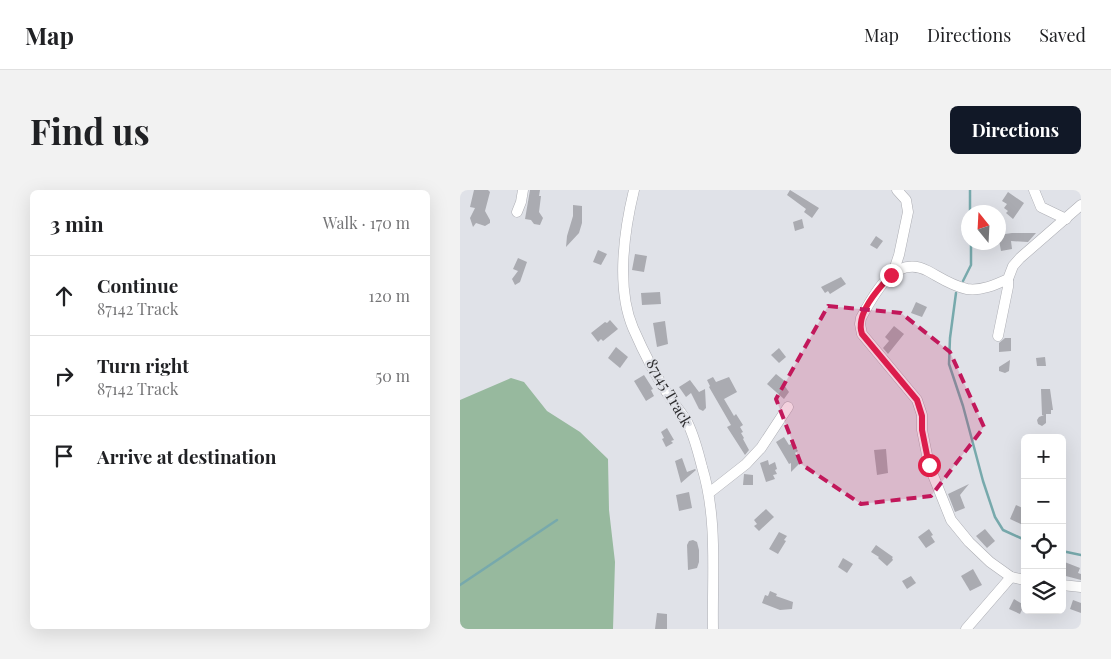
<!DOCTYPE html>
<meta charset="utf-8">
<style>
:root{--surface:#fff;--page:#f2f2f2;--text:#202124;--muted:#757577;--line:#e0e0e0;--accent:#111827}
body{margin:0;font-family:"Playfair Display",serif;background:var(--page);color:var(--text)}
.controls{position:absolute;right:15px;bottom:15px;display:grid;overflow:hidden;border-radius:8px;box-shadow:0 5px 20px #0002}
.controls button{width:45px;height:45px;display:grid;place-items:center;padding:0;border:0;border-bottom:1px solid var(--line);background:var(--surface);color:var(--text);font:25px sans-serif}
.compass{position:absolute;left:501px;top:15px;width:45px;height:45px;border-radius:50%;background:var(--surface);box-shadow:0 5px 20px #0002;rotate:342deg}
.stop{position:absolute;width:15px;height:15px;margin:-11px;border:4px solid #e11d48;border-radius:50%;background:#fff}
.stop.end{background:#e11d48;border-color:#fff;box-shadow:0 1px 5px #0008}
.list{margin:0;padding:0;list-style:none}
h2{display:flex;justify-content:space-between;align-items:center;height:65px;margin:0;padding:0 20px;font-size:21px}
h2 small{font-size:16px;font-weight:400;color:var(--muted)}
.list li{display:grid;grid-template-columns:32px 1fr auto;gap:15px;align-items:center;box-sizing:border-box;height:80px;padding:0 20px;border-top:1px solid var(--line)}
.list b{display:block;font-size:19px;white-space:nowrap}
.list p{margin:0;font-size:16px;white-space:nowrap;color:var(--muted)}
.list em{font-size:16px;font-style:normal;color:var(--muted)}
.icon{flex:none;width:28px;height:28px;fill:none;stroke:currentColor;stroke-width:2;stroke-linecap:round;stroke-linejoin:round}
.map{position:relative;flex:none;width:621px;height:439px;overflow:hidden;border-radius:8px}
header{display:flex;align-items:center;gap:30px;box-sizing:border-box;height:70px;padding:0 25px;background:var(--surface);border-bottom:1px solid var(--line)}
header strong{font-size:24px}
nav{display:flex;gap:28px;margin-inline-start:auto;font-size:18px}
.intro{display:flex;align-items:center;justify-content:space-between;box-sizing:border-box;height:120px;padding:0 30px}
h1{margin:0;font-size:35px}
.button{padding:12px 22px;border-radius:8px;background:var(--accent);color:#fff;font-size:18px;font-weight:700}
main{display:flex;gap:30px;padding:0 30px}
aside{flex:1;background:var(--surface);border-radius:8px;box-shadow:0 5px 20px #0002}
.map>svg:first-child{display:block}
</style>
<header>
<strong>Map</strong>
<nav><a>Map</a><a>Directions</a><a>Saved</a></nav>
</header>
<div class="intro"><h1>Find us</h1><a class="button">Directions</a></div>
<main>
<aside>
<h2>3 min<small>Walk · 170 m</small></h2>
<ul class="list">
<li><svg class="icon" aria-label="ahead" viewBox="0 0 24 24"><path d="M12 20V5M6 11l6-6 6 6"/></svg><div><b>Continue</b><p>87142 Track</p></div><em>120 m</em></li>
<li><svg class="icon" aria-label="right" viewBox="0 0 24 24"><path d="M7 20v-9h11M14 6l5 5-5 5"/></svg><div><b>Turn right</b><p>87142 Track</p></div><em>50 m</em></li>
<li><svg class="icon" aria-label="arrive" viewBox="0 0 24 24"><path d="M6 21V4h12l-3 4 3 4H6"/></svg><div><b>Arrive at destination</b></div></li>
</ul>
</aside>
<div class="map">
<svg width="621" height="439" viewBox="0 0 621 439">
<rect width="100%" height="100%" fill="#e0e2e8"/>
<path fill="#97b99e" d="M51,188L64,192L87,221L120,242L148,269L149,320L155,372L153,439H0V210Z"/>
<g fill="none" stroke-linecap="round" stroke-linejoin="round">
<g stroke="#77a9ac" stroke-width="2.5">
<path d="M510,22V0"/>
<path d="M503,91L511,75V52"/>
<path d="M496,103L490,148L489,174L503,216L523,291L535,327L543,340L565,350"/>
<path d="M602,361L621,365"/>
<path d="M0,395L97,330"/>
</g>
</g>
<g fill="#aaabb1">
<path d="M14,0H28L30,2L25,21L30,30V33L25,36L16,33L13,37L10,28L15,18L10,17Z"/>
<path d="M70,0H80L79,6H81L79,22L83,28L80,35L74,34L71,30L65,29Z"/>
<path d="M330,0L359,18L352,28L344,22L346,19L327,5Z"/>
<path d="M548,2L564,13L553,29L546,23L548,21L544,18L547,14L542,11Z"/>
<path d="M113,15L122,16V33L119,43L106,57L107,46L113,26Z"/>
<path d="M342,29L344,38L335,41L333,32Z"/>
<path d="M552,43H576L568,52L551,51L552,59L541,61L538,45Z"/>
<path d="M416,46L423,51L417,59L410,55Z"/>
<path d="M138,60L147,64L141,75L133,72Z"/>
<path d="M175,64L187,66L184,82L172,80Z"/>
<path d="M58,68L67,72L60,92L55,95L52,89L58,81L53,79Z"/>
<path d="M381,87L386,94L370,104L368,101L365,103L361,97Z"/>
<path d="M200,102L201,114L182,115L181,103Z"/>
<path d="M456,112L467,117L462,127L451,123Z"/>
<path d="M150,130L158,139L143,151L141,149L138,152L131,143L145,132L147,133Z"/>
<path d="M205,131L208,154L197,157L193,133Z"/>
<path d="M434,136L444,144L428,164L423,158L429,151L425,147Z"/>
<path d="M545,148H551V161L539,162V153Z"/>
<path d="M156,157L168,167L160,178L148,168Z"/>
<path d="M319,158L326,167L319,173L311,165Z"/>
<path d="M585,167L586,176H577L576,168Z"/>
<path d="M550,170L549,181L545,183L539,181V177Z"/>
<path d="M316,184L326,192L324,195L329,202L324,209L307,194Z"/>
<path d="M184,185L193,199L191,200L194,206L186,211L174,191Z"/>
<path d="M253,187L256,192L269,187L277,202L264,209L274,226L276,224L283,235L280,237L283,242L281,243L284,248L283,249L289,260L285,265L267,237L271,235L249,197L250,196L247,190Z"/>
<path d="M230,190L239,202L245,199L246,218L243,221L239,219L231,203L226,207L219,197Z"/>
<path d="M581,199H590L593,220H591V224H586V233L582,236L578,234L577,230L579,227L584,225H582Z"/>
<path d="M207,238L214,250L211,251L213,253L206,257L202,249L204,248L201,242Z"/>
<path d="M324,247L329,255L333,253L338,261L335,263L339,269V274L331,282V273L329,274L316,252Z"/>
<path d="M426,259L428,283L417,285L414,260Z"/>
<path d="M222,268L227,282L235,279L236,280L221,293L215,271Z"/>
<path d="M308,270L309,275L315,272L317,279L315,280L317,284L313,285L315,289L306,292L300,273Z"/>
<path d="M284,284L293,285V295H283Z"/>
<path d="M509,294L500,305L505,318L495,322L488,304Z"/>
<path d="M229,302L232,318L219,321L216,305Z"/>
<path d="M556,315L565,319V336L550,329Z"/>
<path d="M306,319L314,327L299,341L294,336L297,334L294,330Z"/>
<path d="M469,339L473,345L471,346L475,352L466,358L458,347Z"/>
<path d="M525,339L535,351L527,358L516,346Z"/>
<path d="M319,342L327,346L324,350L326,351L318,364L309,359Z"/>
<path d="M233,350L237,352L239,360V372L237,378L228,380L227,355L229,351Z"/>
<path d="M416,355L433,367L432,368L433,370L427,376L418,368L419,367L411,362Z"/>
<path d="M383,368L393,374L387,383L378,377Z"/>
<path d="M602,371L620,378L618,383L621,384V390L602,385Z"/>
<path d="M513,379L522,395L510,401L501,386Z"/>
<path d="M451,386L456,393L447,399L442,391Z"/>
<path d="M310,401L317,404L316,406L333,412L332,419L320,420L302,413L305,405L308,406Z"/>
<path d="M554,409L564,415L560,424L549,419Z"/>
<path d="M613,410L621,413V423L610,419Z"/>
<path d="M197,423L207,424V439H195Z"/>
</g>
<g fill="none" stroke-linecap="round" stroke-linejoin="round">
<g stroke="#adaeb4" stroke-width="11">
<g id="minor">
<path d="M174,0C164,41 156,98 173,138C183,161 195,185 209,206C214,214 221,222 226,230C234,244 238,262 242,277C258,329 252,385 253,439"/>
<path d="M574,0L581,17L606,29"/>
<path d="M57,22L61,12L63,0"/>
<path d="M436,81L435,77L439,65L448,22L446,10L437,0"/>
<path d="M538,146L548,97V89"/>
<path d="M249,303L286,274L301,258L328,217"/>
<path d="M565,390L551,387L530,372L509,352L491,330L469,275L462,240V225L457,210L402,144L400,134L401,128C414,104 435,63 468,81C481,88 492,96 507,99C521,101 535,95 548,89L553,76L560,68L621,15"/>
<path d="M602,395L621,397"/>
<path d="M506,439L551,387"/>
</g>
</g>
<use href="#minor" stroke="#fff" stroke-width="10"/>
</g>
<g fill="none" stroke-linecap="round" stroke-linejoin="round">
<path stroke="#e11d48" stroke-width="6" d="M431,85C418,99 395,124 402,144L457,210L462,226V240L469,275"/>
</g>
<path fill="#c2185b" fill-opacity="0.2" stroke="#c2185b" stroke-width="4" stroke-dasharray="10 6" stroke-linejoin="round" d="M368,116L441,123L490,162L524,237L471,306L401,314L341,274L316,209Z"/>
<g text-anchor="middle" stroke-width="4.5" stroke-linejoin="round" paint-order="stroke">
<g font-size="15" fill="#2e2e30" stroke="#e0e2e8">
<text transform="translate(209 203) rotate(60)" y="5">87145 Track</text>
</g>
</g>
</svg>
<div class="controls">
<button>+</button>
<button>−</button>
<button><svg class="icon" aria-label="locate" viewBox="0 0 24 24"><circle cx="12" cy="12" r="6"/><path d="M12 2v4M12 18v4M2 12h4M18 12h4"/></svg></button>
<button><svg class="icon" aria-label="layers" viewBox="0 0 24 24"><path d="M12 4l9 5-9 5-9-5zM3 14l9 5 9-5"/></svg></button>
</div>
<svg class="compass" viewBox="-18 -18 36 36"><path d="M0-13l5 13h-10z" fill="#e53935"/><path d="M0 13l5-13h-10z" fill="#757577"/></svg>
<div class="stop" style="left:469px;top:275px"></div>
<div class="stop end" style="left:431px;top:85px"></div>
</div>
</main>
